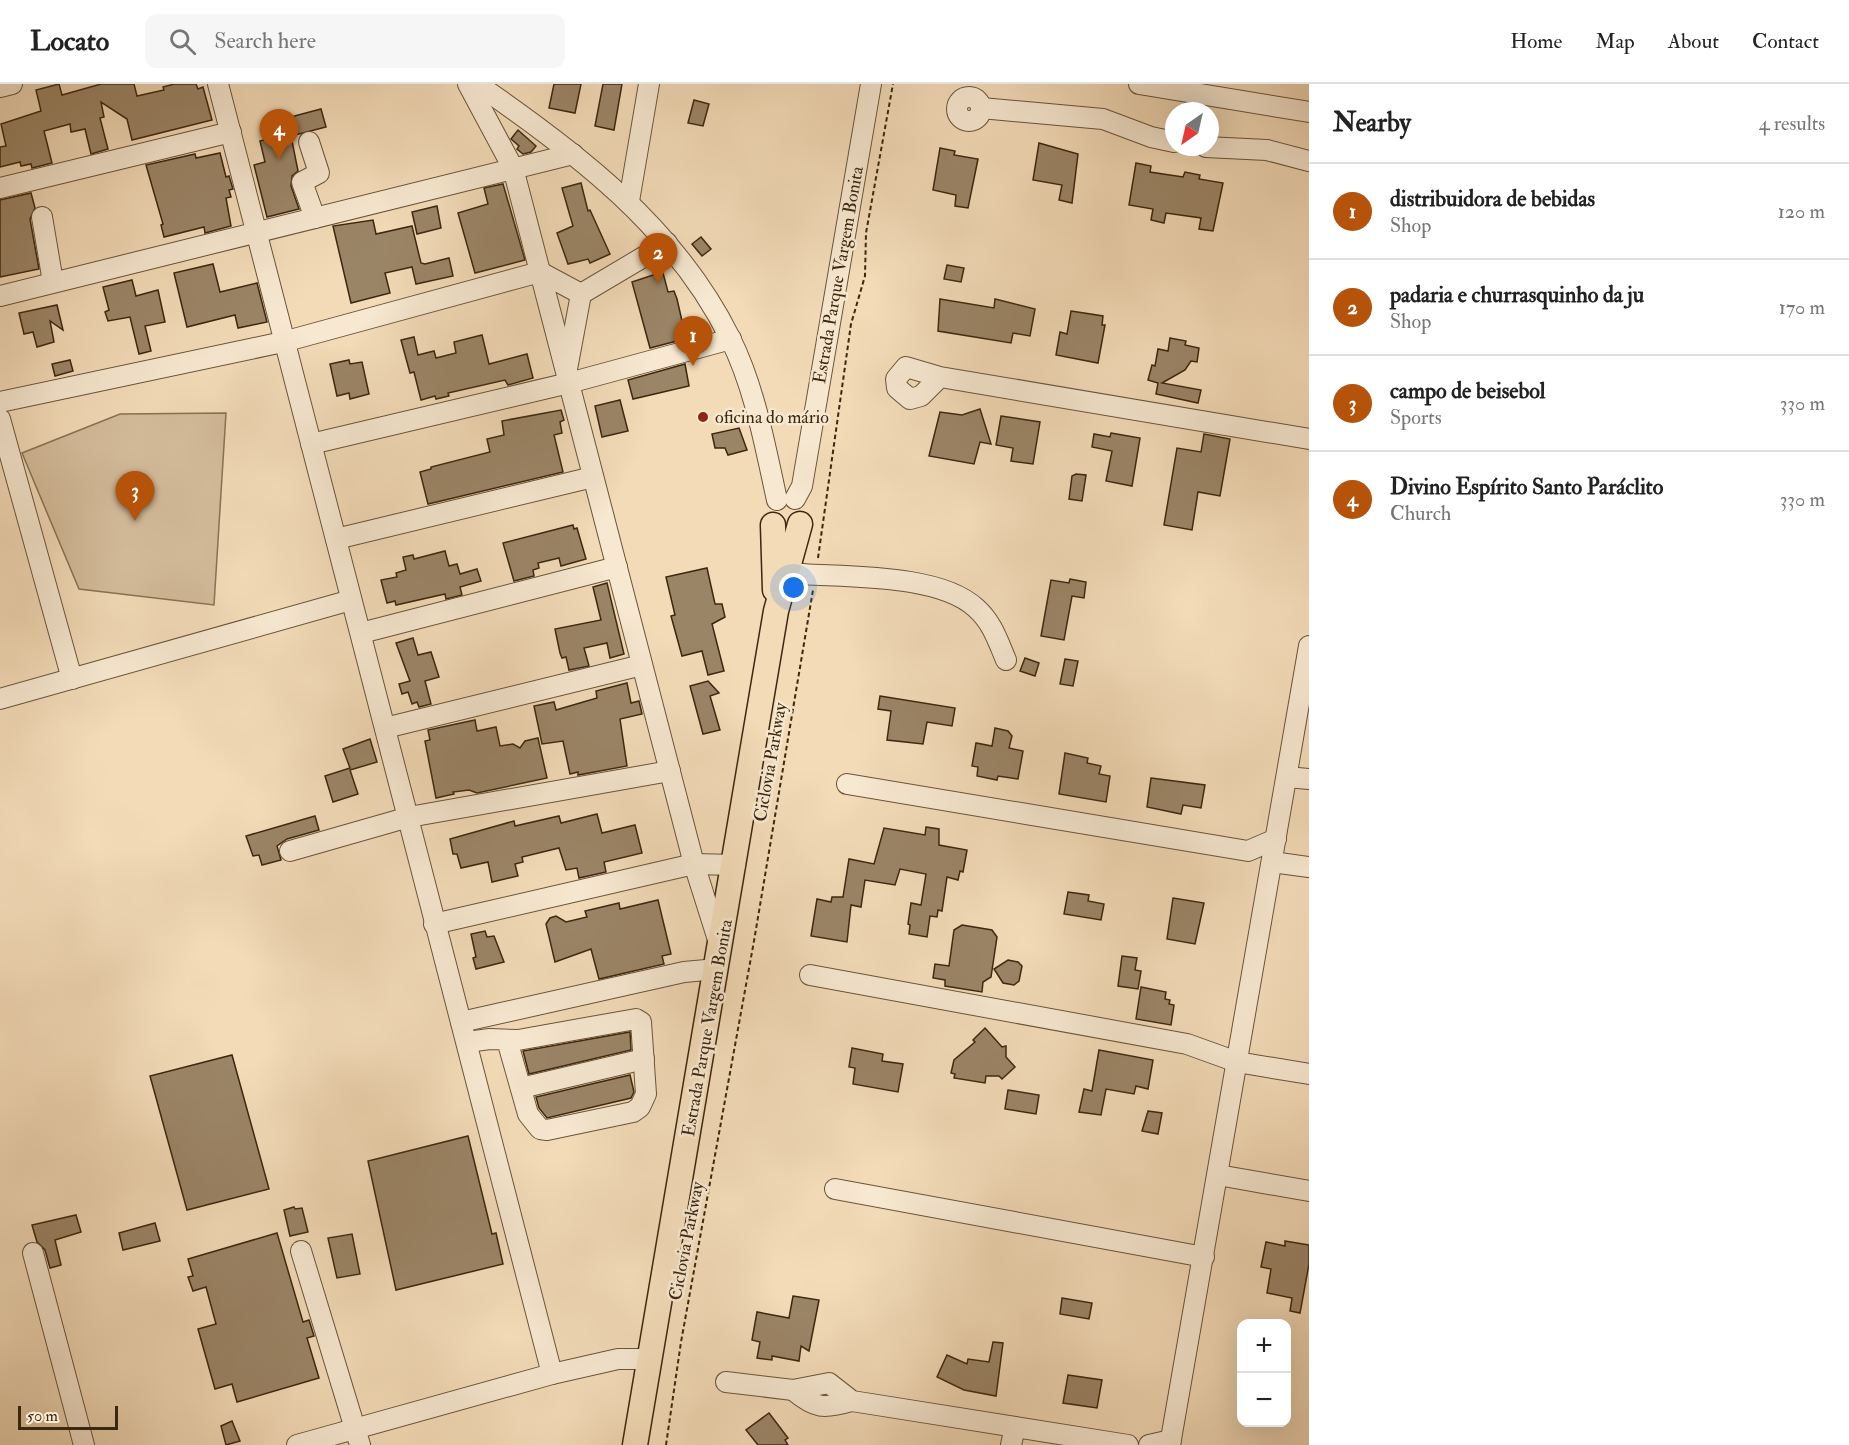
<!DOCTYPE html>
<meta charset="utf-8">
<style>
:root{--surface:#fff;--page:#f6f6f6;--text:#222;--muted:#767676;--line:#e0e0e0;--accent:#b45309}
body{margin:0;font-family:"IM FELL Double Pica",serif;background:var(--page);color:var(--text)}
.controls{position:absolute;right:18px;bottom:18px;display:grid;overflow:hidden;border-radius:12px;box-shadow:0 6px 24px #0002}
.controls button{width:54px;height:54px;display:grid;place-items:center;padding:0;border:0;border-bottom:2px solid var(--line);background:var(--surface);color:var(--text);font:30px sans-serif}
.compass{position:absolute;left:1165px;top:18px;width:54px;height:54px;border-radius:50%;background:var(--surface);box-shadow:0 6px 24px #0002;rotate:214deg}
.scale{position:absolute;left:18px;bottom:15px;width:100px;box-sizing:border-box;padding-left:6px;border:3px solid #3c270f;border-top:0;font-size:16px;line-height:21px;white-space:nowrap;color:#3c270f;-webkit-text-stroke:4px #f7e8d1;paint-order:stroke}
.you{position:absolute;left:794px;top:504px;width:21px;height:21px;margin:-15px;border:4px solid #fff;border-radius:50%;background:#1a73e8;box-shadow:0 0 0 9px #1a73e833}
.badge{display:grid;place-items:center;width:39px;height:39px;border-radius:50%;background:var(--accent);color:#fff;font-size:20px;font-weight:700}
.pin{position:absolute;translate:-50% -50px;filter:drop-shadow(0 2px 3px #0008)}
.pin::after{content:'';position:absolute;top:32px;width:21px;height:18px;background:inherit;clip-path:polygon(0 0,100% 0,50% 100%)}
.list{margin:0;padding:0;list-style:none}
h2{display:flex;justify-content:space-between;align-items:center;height:78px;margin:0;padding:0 24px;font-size:26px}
h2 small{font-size:20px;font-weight:400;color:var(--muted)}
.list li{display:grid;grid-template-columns:39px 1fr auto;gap:18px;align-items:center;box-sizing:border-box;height:96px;padding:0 24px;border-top:2px solid var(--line)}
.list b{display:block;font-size:22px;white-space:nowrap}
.list p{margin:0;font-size:20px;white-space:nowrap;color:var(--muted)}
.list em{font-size:20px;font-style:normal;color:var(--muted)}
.icon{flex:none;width:33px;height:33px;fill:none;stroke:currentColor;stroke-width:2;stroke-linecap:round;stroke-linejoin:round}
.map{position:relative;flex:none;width:1309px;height:1361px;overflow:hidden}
header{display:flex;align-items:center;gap:36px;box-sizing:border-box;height:84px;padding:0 30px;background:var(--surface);border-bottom:2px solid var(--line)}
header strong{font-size:28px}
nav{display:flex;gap:33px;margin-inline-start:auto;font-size:21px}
.search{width:420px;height:54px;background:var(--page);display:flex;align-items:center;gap:15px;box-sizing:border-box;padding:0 21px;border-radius:12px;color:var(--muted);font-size:22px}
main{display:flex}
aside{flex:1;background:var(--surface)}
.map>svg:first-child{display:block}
</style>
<header>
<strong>Locato</strong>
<div class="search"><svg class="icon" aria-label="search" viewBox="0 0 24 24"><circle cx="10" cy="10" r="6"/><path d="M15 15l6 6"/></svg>Search here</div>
<nav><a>Home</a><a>Map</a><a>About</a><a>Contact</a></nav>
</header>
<main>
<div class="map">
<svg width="1309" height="1361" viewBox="0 0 1309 1361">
<rect width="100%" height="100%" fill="#f3dbb8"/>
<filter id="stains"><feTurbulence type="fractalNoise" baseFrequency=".00333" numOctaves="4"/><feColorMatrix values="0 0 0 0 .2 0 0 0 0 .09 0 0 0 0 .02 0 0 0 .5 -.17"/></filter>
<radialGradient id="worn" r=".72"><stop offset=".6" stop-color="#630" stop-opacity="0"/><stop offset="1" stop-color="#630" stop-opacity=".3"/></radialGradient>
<path fill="#d4bc9b" stroke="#887255" stroke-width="1.5" d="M226,329L214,521L79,505L22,369L120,330Z"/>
<g fill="#9b8567" stroke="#3c270f" stroke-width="1.5">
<path d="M59,0L62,11L101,0H134L137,12L164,6L163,3L174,0H196L198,5L203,3L212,36L132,56L127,35L101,18L104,33L100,34L108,65L91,70L85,45L71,48L70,40L44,47L52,79L32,84L31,80L21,82L20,78L0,83V63L6,62L1,40L41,27L36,6Z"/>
<path d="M554,0H581L575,29L549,24Z"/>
<path d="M603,0H622L614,46L595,42Z"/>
<path d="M694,16L709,20L703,42L688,39Z"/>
<path d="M321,25L326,43L291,52L298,87L292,92L291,102L299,125L267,133L254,81L265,78L260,57L287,50L283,35Z"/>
<path d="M518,46L536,62L531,68L523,70L517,65L519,62L511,55Z"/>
<path d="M1039,59L1078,70L1072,119L1059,116L1062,101L1033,96Z"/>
<path d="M940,64L955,67L954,71L978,75L968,124L955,122L956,111L933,106Z"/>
<path d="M220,69L226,93L229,92L233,105L229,106L231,113L226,114L231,142L205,149L204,143L164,153L161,141L163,140L146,81L195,70L196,74Z"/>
<path d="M1136,79L1151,82L1150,88L1183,93L1185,88L1200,91L1199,95L1223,99L1213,147L1199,145L1201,134L1166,129L1164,139L1151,136L1153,125L1129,121Z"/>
<path d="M581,99L588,127L590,126L610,170L590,179L588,175L568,180L557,149L573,142L562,104Z"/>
<path d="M503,100L525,176L475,189L458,129L488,120L484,104Z"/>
<path d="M31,109L35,124L30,135L39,185L0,193V116Z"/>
<path d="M437,122L441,144L417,150L412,128Z"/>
<path d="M373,136L376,150L412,142L421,179L425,180L449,174L453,192L416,200L412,183L385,189L390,209L351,219L333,142Z"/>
<path d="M701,153L711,165L702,172L692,160Z"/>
<path d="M213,180L220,208L257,199L267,238L238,244L235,231L187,243L174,189Z"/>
<path d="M947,181L964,184L961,198L944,195Z"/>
<path d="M659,189H663L668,208L674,207L677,215L685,250L676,252L677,257L650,264L632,198Z"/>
<path d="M132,196L136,212L158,206L165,238L145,242L151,267L139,270L130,233L108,237L105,228L109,226L103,203Z"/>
<path d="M940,215L994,224L995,215L1035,225L1030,252L1013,249L1011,259L938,247Z"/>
<path d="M57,221L63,246L50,237L54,258L37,263L33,248L24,250L19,229Z"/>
<path d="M1071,227L1103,232L1102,241H1105L1098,279L1056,271L1060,248L1067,250Z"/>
<path d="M482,251L489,280L527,270L533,294L508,301L505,296L448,309L449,312L436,315L435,312L421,316L414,288L410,289L401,256L414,253L418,271L434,267L436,274L456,269L454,258Z"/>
<path d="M1170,254L1186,257L1185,261L1199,264L1197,278L1191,277L1185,286L1162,299L1201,306L1198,319L1156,310L1158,299L1148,296L1152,281L1155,282L1158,265L1168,267Z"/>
<path d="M70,276L73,287L55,292L52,280Z"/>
<path d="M349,276L350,280L362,278L369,310L350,315L349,309L337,312L330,280Z"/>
<path d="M685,280L689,302L633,315L628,296Z"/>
<path d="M620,316L628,347L602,353L595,322Z"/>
<path d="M980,325L991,360L980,358L974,380L929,372L940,328L962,331Z"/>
<path d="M561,326L564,336L560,338L562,349L554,351L563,388L428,420L420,388L431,385V383L490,368L487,355L504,351L502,337Z"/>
<path d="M1001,332L1040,338L1033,380L1011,377L1013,364L996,361Z"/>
<path d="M739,344L747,366L728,371L725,364H715L712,350Z"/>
<path d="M1111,349L1140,354L1132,402L1106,397L1112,367L1092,363L1094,350L1110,353Z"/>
<path d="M1204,350L1230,355L1220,412L1198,408L1192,446L1164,441L1177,364L1201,368Z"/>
<path d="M1076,390L1086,391L1082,417L1069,415L1072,392Z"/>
<path d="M573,441L574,445L577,444L586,475L561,482L559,474L538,479L539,484L533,486L534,492L514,497L503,459Z"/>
<path d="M445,467L449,482L457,480L460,490L477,485L481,497L460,503L462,511L446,515L445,510L396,521L395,517L387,519L381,496L397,493L396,489L406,486L403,473L413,471L414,475Z"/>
<path d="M707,484L715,520H722L725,533L712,540L724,587L708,591L702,567L682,572L671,532L675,531L666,493Z"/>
<path d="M1070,495L1086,498L1084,514L1072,512L1064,556L1041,552L1051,496L1069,499Z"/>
<path d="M607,499L624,570L610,574L607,559L584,564L589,582L569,586L566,573L562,574L560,569L555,545L601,536L593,503Z"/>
<path d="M413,554L418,571L431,568L439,593L425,597L431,620L419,623L417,618L412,620L408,608L402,610L399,600L410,597L396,559Z"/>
<path d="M1025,574L1039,579L1035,592L1020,587Z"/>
<path d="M1065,575L1078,577L1073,602L1060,600Z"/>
<path d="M708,597L719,609L710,612L720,646L703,650L690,602Z"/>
<path d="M627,599L631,619L639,617L642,630L620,635L627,682L578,691V688L570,690L563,657L542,660L534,622L554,618L556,626L597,614L596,607Z"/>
<path d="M880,612L955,624L952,642L927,638L923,660L887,656L891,627L878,625Z"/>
<path d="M475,636L477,647L496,643L500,662L513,660L520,664L525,657L538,654L547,694L477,709L469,706L453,708L454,710L436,714L425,657L430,656L428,646Z"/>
<path d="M995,644L1008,647L1012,652L1009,664L1023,667L1018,695L998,692L997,696L977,692L978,683L972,682L976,659L992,662Z"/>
<path d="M370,655L377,678L350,686L358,710L333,718L325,692L350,684L343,665Z"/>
<path d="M1065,669L1088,674L1087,679L1101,682L1099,690L1110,692L1106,718L1059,710Z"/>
<path d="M1151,694L1205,701L1201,724L1183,721L1181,730L1147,723Z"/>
<path d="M597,730L602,749L635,741L642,769L604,778L606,788L579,794L577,784L566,786L559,764L522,773L523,778L515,780L518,792L492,798L488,778L461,784L457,770H453L450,755L514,737L515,742L559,732L561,739Z"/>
<path d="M315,732L319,746L287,755L277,762L281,776L262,781L259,771L253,772L246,752Z"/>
<path d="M926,743L939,745V761L967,766L963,788L960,787L958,796L947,793L942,827L938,826L937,833L930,832L927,853L909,850L910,841L908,840L911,819L921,821L926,790L900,785L895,801L865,796L861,823L851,821L847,858L811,852L817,815L831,818L832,813H843L849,775L874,780L884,744L925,751Z"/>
<path d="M1068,808L1089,811L1088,817L1104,820L1101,836L1064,830Z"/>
<path d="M1173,814L1204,819L1195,860L1167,855Z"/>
<path d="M658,816L671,870L662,872L664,880L599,895L591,865L555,878L546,840L550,834L556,832L566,838L587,833L585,827L619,819L620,825Z"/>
<path d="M962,841L992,846L997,853L991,893L983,898L982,908L945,902V896L933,894L935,880L949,882L954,846Z"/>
<path d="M485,847L487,853L494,852L504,878L476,885L473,874L476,873L471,850Z"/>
<path d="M1122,872L1137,874L1135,886L1141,887L1138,905L1118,902Z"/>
<path d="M1008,876L1018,878L1022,882L1019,897L1014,901L1003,899L994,885Z"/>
<path d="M1141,903L1166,908L1165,915L1170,916L1169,920L1174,921L1171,941L1136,935Z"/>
<path d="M985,944L1002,963L1006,962V973L1015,983L1002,995L999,992H986L985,999L954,994L955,990L951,989L954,976L975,958L973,956Z"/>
<path d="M630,948L631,966L529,990L523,967Z"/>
<path d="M852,964L883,970L882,977L903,980L898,1008L853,1000L855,984L849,983Z"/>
<path d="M1099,966L1153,976L1148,1005L1136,1002L1134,1010L1106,1005L1101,1031L1079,1028L1084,1005L1092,1007Z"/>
<path d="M232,971L269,1105L187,1126L150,992Z"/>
<path d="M630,991L634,1008L631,1014L547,1034L539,1024L536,1013Z"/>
<path d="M1008,1006L1039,1011L1036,1030L1005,1025Z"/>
<path d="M1148,1027L1162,1029L1158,1050L1142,1047Z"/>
<path d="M468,1052L492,1150L496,1149L503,1180L396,1206L368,1077Z"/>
<path d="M294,1123L295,1125L302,1124L308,1148L290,1152L284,1126Z"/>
<path d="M76,1131L81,1148L55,1156L61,1181L50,1184L45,1166L37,1158L32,1141Z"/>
<path d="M155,1139L160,1157L123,1166L119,1149Z"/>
<path d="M277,1149L303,1238L309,1236L314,1252L307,1254L319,1294L237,1318L232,1300L215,1305L198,1245L216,1240L206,1203L193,1207L188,1193L193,1192L188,1175Z"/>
<path d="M352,1150L360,1190L337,1194L328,1154Z"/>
<path d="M1285,1157L1309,1161V1180L1300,1229L1290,1227L1292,1214L1267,1209L1271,1185L1261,1183L1266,1158L1285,1162Z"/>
<path d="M793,1212L819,1216L809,1267L801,1262L799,1277L772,1272V1276L757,1274L760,1258L752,1256L757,1228L789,1234Z"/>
<path d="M1062,1214L1092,1219L1089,1235L1060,1230Z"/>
<path d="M993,1258L1003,1259L996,1312L964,1306L937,1293L947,1271L967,1280L968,1275L989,1278Z"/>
<path d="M1068,1291L1102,1296L1097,1324L1063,1319Z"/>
<path d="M769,1329L788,1354L785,1356L788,1361H758L746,1346Z"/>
<path d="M232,1337L240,1357L226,1361L221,1342Z"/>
</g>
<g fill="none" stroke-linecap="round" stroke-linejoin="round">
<g stroke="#6a5439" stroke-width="22">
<g id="minor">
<path d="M218,0L552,1290"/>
<path d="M468,0L513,84L694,780L720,862"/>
<path d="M477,0C576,68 676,144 730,254C755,304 765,362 777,416"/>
<path d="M1139,0L1309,28"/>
<path d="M0,3L12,0"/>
<circle cx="969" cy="25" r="12"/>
<path d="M981,24L1103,35L1151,53L1174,58"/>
<path d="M309,58L319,89L302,98L315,134"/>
<path d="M1206,63L1267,66L1309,77"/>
<path d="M0,104L231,48"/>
<path d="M629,117L649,0"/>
<path d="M42,133L53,198"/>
<path d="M0,212L573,70"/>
<path d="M567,285L581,210L667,159"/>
<path d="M940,293L906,283L896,295L897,304L910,315L921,312L940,293L1309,355"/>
<path d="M0,318L283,258L540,188L581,210"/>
<path d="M0,335L72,595"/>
<path d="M311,360L569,299L731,255"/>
<path d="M795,415L802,402L871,0"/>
<path d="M336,455L593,393"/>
<path d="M787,489C839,494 937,488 976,524C992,538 998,557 1006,576"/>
<path d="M361,549L617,483"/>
<path d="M0,615L351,516"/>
<path d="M385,644L642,581"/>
<path d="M1287,693L1309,695"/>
<path d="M847,700L1248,767L1276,755"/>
<path d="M290,767L409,733L670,687"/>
<path d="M1272,778L1309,783"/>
<path d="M434,840L694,780L735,781"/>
<path d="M810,891L1187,960L1237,978L1309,990"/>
<path d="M461,938L684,888L717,885"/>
<path d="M467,958L490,955L518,956L636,935L641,938L646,1010L640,1023L633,1028L547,1046L540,1045L528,1030L507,956"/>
<path d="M521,1004L644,975"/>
<path d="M1218,1091L1309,1107"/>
<path d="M835,1105L1204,1173"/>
<path d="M301,1167L360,1361"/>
<path d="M33,1169L84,1361"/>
<path d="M726,1298L793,1306L829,1299L852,1317L1128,1361"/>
<path d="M793,1306C815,1325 824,1325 852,1317"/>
<path d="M297,1361L552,1290L618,1275H648"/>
<path d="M1011,1361L1015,1343"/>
<path d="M1149,1361L1171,1356"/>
<path d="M1170,1361L1309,562"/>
</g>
</g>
<g stroke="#3c270f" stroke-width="27">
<g id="major">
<path d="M773,441L775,506"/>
<path d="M635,1361L776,527L800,440"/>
</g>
</g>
<g stroke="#3c270f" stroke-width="2" stroke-dasharray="4.5 3" stroke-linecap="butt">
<path d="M818,474L851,240L865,192L866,149L893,0"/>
<path d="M666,1361L681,1258L754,857L813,506"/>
</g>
<use href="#minor" stroke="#f7e8d1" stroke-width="20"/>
<use href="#major" stroke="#f3dbb8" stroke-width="24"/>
</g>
<circle fill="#8f2418" stroke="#f7e8d1" stroke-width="2" cx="703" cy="333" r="6"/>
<g text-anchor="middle" stroke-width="5" stroke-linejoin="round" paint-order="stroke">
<g font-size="18" fill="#3c270f" stroke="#f7e8d1">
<text transform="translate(838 191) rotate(-80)" y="6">Estrada Parque Vargem Bonita</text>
<text transform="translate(770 678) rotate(-80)" y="6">Ciclovia Parkway</text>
<text transform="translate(707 944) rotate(-80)" y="6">Estrada Parque Vargem Bonita</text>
<text transform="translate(686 1157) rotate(-79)" y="6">Ciclovia Parkway</text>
</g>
<g font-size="18" fill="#3c270f" stroke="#f7e8d1" text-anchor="start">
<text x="715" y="339">oficina do mário</text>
</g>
</g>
<rect width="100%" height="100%" filter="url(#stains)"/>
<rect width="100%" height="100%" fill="url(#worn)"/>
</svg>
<div class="controls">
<button>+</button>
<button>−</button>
</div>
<svg class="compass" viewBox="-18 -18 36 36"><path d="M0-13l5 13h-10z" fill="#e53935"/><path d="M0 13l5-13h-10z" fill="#767676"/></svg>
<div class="scale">50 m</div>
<div class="you"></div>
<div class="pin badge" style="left:693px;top:282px">1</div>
<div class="pin badge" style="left:658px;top:199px">2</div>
<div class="pin badge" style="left:135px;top:437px">3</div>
<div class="pin badge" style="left:279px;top:75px">4</div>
</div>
<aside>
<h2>Nearby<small>4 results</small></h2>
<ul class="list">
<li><span class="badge">1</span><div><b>distribuidora de bebidas</b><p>Shop</p></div><em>120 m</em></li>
<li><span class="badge">2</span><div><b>padaria e churrasquinho da ju</b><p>Shop</p></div><em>170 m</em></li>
<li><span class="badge">3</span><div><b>campo de beisebol</b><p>Sports</p></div><em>330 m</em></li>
<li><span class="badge">4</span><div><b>Divino Espírito Santo Paráclito</b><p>Church</p></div><em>330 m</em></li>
</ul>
</aside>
</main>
